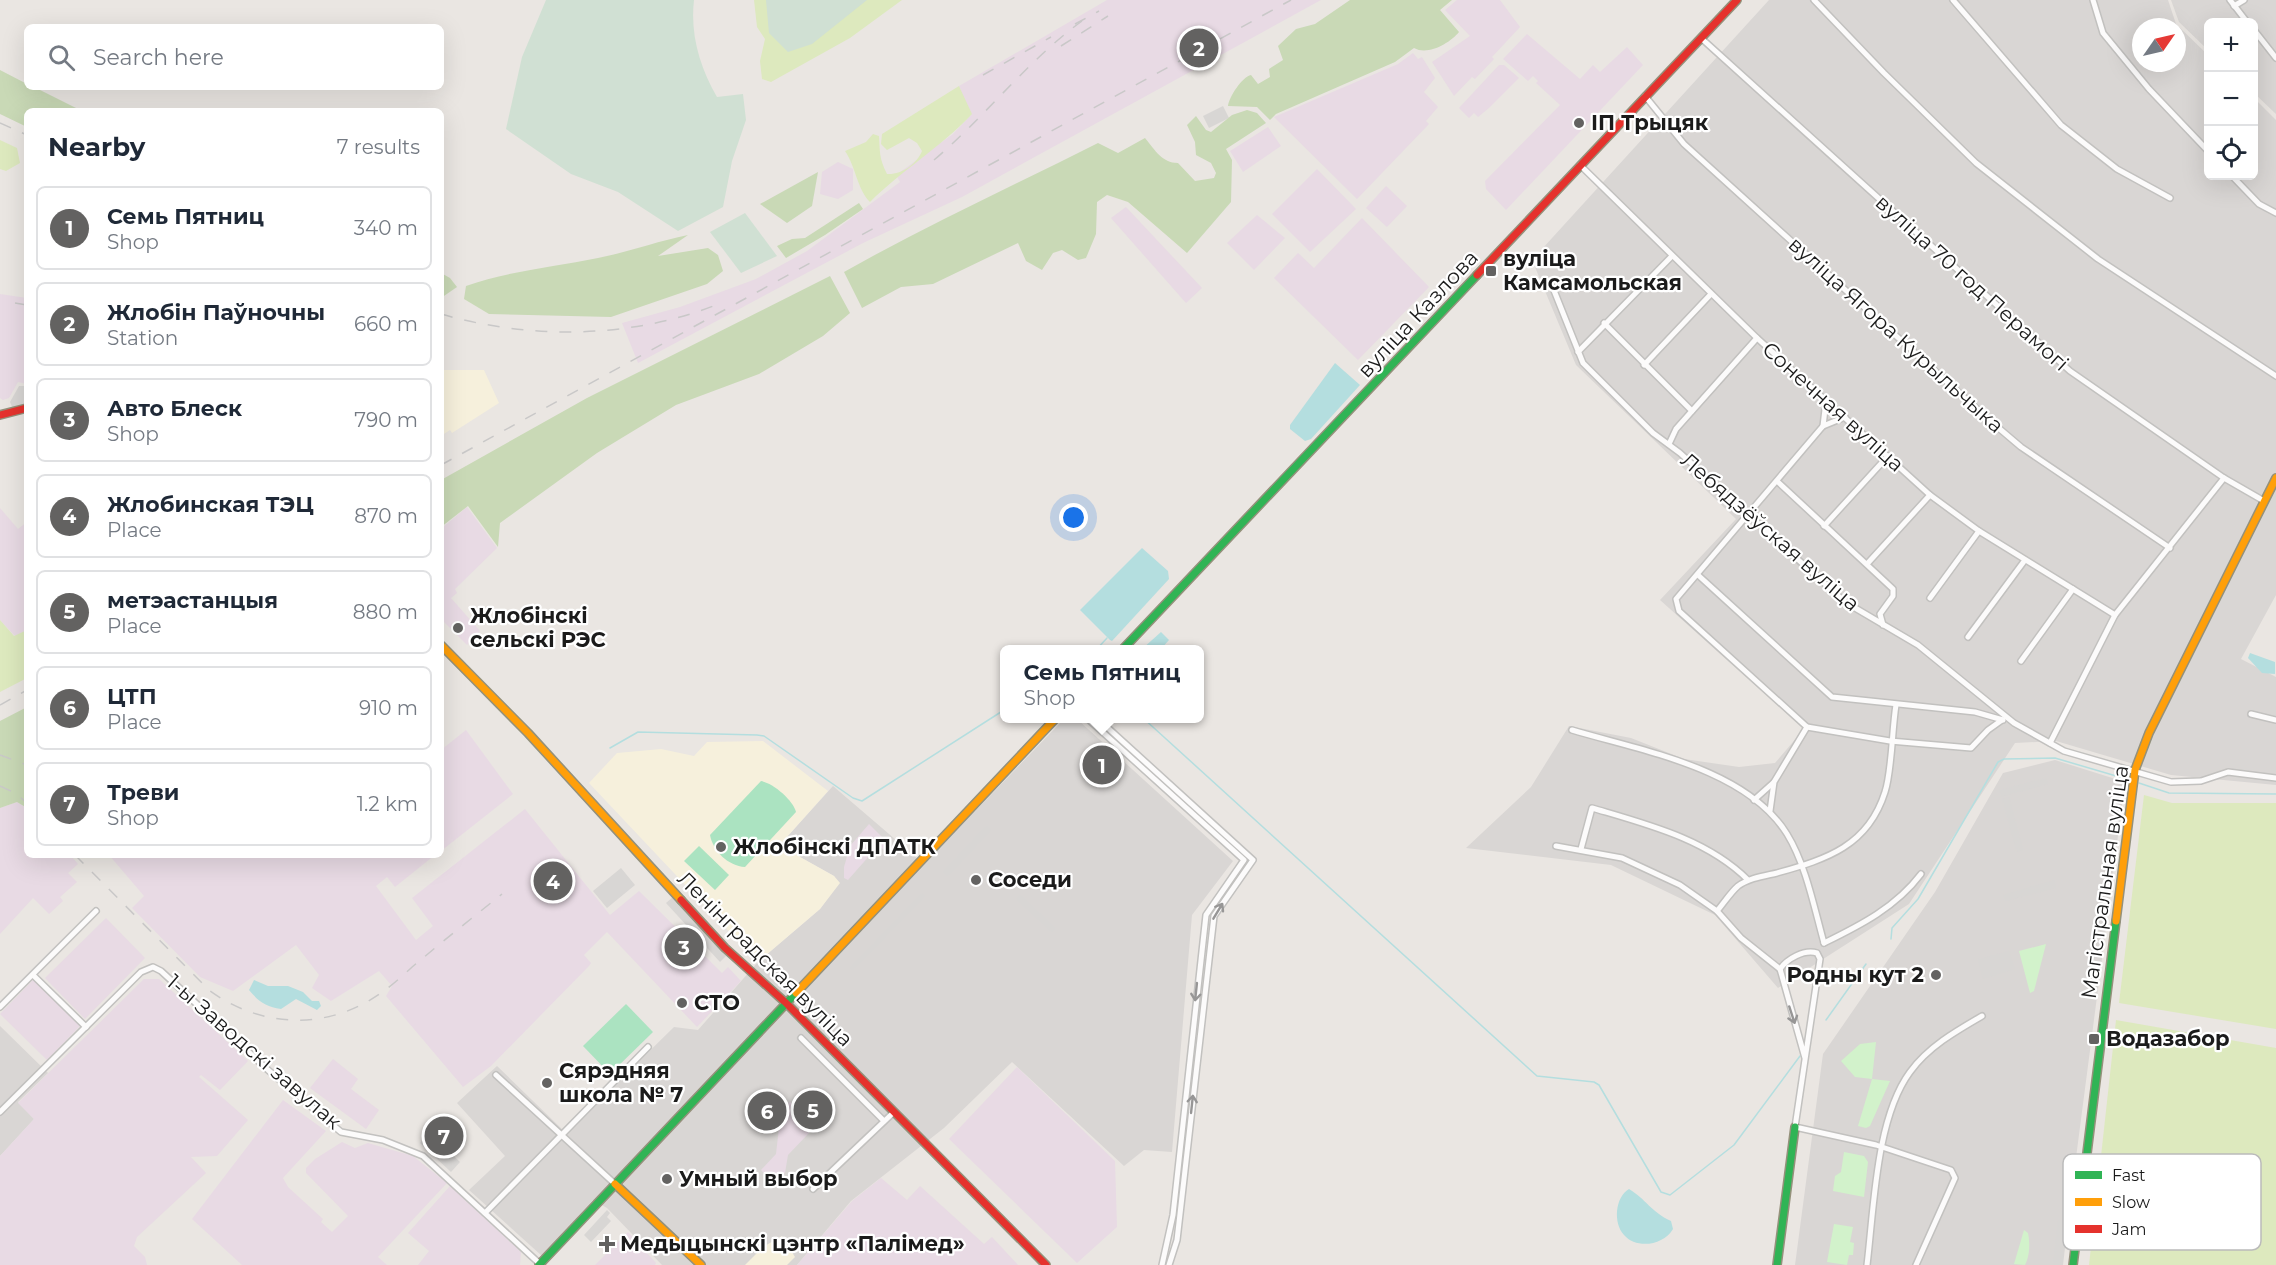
<!DOCTYPE html>
<meta charset="utf-8">
<style>
:root{--surface:#fff;--page:#f2f2f3;--text:#1f2937;--muted:#747a83;--line:#e0e1e3;--accent:#636261}
body{margin:0;font-family:Montserrat,sans-serif;background:var(--page);color:var(--text)}
.controls{position:absolute;right:18px;top:18px;display:grid;overflow:hidden;border-radius:9px;box-shadow:0 6px 24px #0002}
.controls button{width:54px;height:54px;display:grid;place-items:center;padding:0;border:0;border-bottom:2px solid var(--line);background:var(--surface);color:var(--text);font:30px sans-serif}
.compass{position:absolute;left:2132px;top:18px;width:54px;height:54px;border-radius:50%;background:var(--surface);box-shadow:0 6px 24px #0002;rotate:56deg}
.you{position:absolute;left:1074px;top:518px;width:21px;height:21px;margin:-15px;border:4px solid #fff;border-radius:50%;background:#1a73e8;box-shadow:0 0 0 9px #1a73e833}
.badge{display:grid;place-items:center;width:39px;height:39px;border-radius:50%;background:var(--accent);color:#fff;font-size:20px;font-weight:700}
.pin{position:absolute;translate:-50% -50%;border:3px solid #fff;box-shadow:0 2px 6px #0006}
.popup{position:absolute;left:1000px;top:645px;width:204px;height:78px;box-sizing:border-box;display:grid;place-content:center;border-radius:9px;background:var(--surface);filter:drop-shadow(0 2px 4px #0005);font-size:20px;white-space:nowrap;color:var(--muted)}
.popup b{font-size:22px;color:var(--text)}
.popup::after{content:'';position:absolute;left:50%;top:100%;margin-left:-12px;border:12px solid transparent;border-top-color:var(--surface)}
.list{margin:0;padding:0;list-style:none}
h2{display:flex;justify-content:space-between;align-items:center;height:78px;margin:0;padding:0 24px;font-size:26px}
h2 small{font-size:20px;font-weight:400;color:var(--muted)}
.list li{display:grid;grid-template-columns:39px 1fr auto;gap:18px;align-items:center;box-sizing:border-box;height:84px;margin:0 12px 12px;padding:0 12px;border:2px solid var(--line);border-radius:9px}
.list b{display:block;font-size:22px;white-space:nowrap}
.list p{margin:0;font-size:20px;white-space:nowrap;color:var(--muted)}
.list em{font-size:20px;font-style:normal;color:var(--muted)}
.icon{flex:none;width:33px;height:33px;fill:none;stroke:currentColor;stroke-width:2;stroke-linecap:round;stroke-linejoin:round}
.map{position:relative;flex:none;width:2276px;height:1265px;overflow:hidden}
.search{position:absolute;background:var(--surface);box-shadow:0 6px 24px #0002;left:24px;top:24px;width:420px;height:66px;display:flex;align-items:center;gap:15px;box-sizing:border-box;padding:0 21px;border-radius:9px;color:var(--muted);font-size:22px}
.panel{position:absolute;background:var(--surface);box-shadow:0 6px 24px #0002;left:24px;top:108px;width:420px;height:750px;border-radius:9px}
.map>svg:first-child{display:block}
</style>
<div class="map">
<svg width="2276" height="1265" viewBox="0 0 2276 1265">
<rect width="100%" height="100%" fill="#eae6e2"/>
<g fill="#d9d6d4" fill-rule="evenodd">
<path d="M1769,0H2168L2176,24L2208,55V176H2254V98L2276,120V595L2241,659L2276,677V785L2171,775L2056,741L2015,743L1909,904L1778,988L1715,915L1611,865L1466,848L1531,787L1569,726L1631,738L1684,759L1739,767L1775,763L1804,729L1660,600L1736,519L1576,365L1532,260ZM2141,27H2177V63H2141Z"/>
<path d="M2171,0H2276V114L2254,93V22H2208V50L2179,22Z"/>
<path d="M1064,719H1077L1233,861L1192,915L1172,1152L1144,1150L1124,1166L1012,1062L944,1128L851,1201L797,1265H662L607,1208L593,1200L542,1256L469,1190L505,1156L457,1103L497,1066L566,1133L674,1027L698,1030L758,962L820,909L839,883L834,876L800,857L786,838L833,786L924,864Z"/>
<path d="M2055,760L2125,782L2062,1265H1795L1823,1054L1935,892L2003,773Z"/>
<path d="M0,1026L48,1073L18,1102L34,1119L0,1156Z"/>
</g>
<g fill="#e8dae4">
<path d="M1107,0H1321L962,197L863,243L638,363L622,323L680,307L756,279L807,251L900,182L896,175L953,134L971,115L959,86Z"/>
<path d="M1457,0H1500L1520,27L1492,57L1494,59L1475,79L1472,77L1454,96L1432,62L1470,36L1445,10Z"/>
<path d="M1527,34L1580,79L1593,65L1600,72L1627,47L1643,65L1506,210L1486,189L1485,181L1560,105L1536,83L1538,81L1533,76L1528,81L1503,59Z"/>
<path d="M1413,53L1418,59L1422,57L1435,78L1424,92L1438,107L1426,121L1429,124L1357,199L1274,117L1398,64Z"/>
<path d="M1499,65H1504L1519,78L1489,108L1478,117L1474,113L1469,118L1459,108Z"/>
<path d="M1268,127L1281,146L1243,172L1230,151Z"/>
<path d="M838,162L853,169V190L838,199L820,194L822,172Z"/>
<path d="M1317,169L1356,209L1310,252L1272,214Z"/>
<path d="M1386,186L1407,206L1387,227L1366,208Z"/>
<path d="M1126,207L1202,288L1186,303L1111,218Z"/>
<path d="M1257,215L1285,238L1254,270L1227,243Z"/>
<path d="M1362,218L1429,287L1358,360L1274,278L1298,253L1314,268Z"/>
<path d="M0,294L27,298V384L18,382L9,398L3,400L0,398Z"/>
<path d="M467,507L497,548L455,589L457,593L451,598L480,631L467,645L441,619V529Z"/>
<path d="M0,508L18,529L27,522V630L15,636L0,620Z"/>
<path d="M466,730L513,794L441,851V750Z"/>
<path d="M17,802L27,808V855H70L78,864L68,873L77,882L60,897L63,901L49,914L33,898L0,934V808Z"/>
<path d="M525,809L610,915L639,891L722,973L728,967L741,981L697,1027L607,932L584,955L591,963L589,966L491,1066L463,1087L386,996L392,986L379,971L331,1001L312,988L319,975L296,945L233,991L200,977L132,908L144,896L109,855H435L395,887L387,877L376,886L416,940L433,926L412,898Z"/>
<path d="M869,824L896,851L891,854L878,846L848,880L844,878V867L850,846Z"/>
<path d="M106,918L145,958L85,1019L45,978Z"/>
<path d="M144,979H159L248,1061L220,1090L201,1075L199,1077L248,1120L217,1156L191,1157L206,1173L137,1237L134,1246L145,1257L147,1265H0V1156L34,1119L18,1103Z"/>
<path d="M33,980L80,1026L47,1060L0,1014Z"/>
<path d="M333,1059L358,1079L351,1089L379,1110L366,1129L310,1088Z"/>
<path d="M1017,1067L1115,1161L1117,1227L1077,1263L949,1139Z"/>
<path d="M807,1094L827,1114L788,1155L785,1173L773,1183L761,1170L776,1154L781,1110L790,1102L795,1106Z"/>
<path d="M283,1100L326,1131L283,1178L288,1187L323,1219L321,1222L332,1232L348,1216L306,1173V1168L315,1159L342,1142L355,1148L368,1143L413,1156L447,1183L378,1257L387,1265H242L192,1219Z"/>
<path d="M881,1178L907,1200L920,1186L984,1244L992,1237L1018,1265H797L852,1201Z"/>
<path d="M450,1186L521,1252L520,1265H418L429,1251L408,1233Z"/>
<path d="M628,1232L656,1263L655,1265H595Z"/>
</g>
<g fill="#f6f0dc">
<path d="M441,370H484L499,403L452,433L450,430L441,436Z"/>
<path d="M763,741L828,791L786,838L800,857L834,876L840,883L820,909L758,962L589,783L617,753L661,749L694,756L707,742Z"/>
<path d="M782,1236L795,1257L787,1265H745L763,1247Z"/>
</g>
<g fill="#d8d6d4">
<path d="M1223,106L1229,118L1209,128L1203,116Z"/>
<path d="M1461,262L1468,268L1450,286L1444,279Z"/>
<path d="M19,386H27V406L13,409L10,402Z"/>
<path d="M2046,778L2048,784L2001,797L1999,790Z"/>
<path d="M2009,797L2023,850L2017,852L2002,799Z"/>
<path d="M986,826L991,830L948,876L943,872Z"/>
<path d="M621,868L635,885L607,908L593,891Z"/>
<path d="M2054,880L2056,888L2006,901L2003,895Z"/>
<path d="M922,893L925,896L853,970L850,968Z"/>
<path d="M1020,895L1055,928L1052,932L1016,899Z"/>
<path d="M673,897L726,956L720,962L666,903Z"/>
<path d="M2009,951L2015,969L1983,979L1978,959Z"/>
<path d="M429,1133L460,1162L451,1172L420,1143Z"/>
<path d="M1846,1144L1868,1149L1875,1162L1872,1192L1865,1191L1868,1162L1864,1156L1844,1152Z"/>
<path d="M607,1210L610,1213L607,1217L611,1221L591,1242L584,1235Z"/>
<path d="M2058,1220L2068,1222L2063,1265H2053Z"/>
</g>
<g fill="#dde9be">
<path d="M754,0H902L850,38L771,82L762,79L760,61L765,39L757,27Z"/>
<path d="M959,86L972,114C940,148 902,170 870,202C857,189 856,167 845,151L866,142L873,134L879,136C880,152 879,158 887,174C901,175 917,164 922,151L917,143L909,138L887,150L881,144L882,134Z"/>
<path d="M0,140L17,148L20,163L6,171L0,169Z"/>
<path d="M0,620L14,636L27,630V678L0,692Z"/>
<path d="M2144,795L2172,803H2276V1029L2119,1003Z"/>
<path d="M2116,1020L2276,1048V1265H2089Z"/>
</g>
<g fill="#c9d9b6">
<path d="M1350,0H1452L1440,10L1459,32C1450,43 1428,56 1414,48L1395,62L1276,114L1270,120L1257,107L1228,106C1229,97 1242,77 1251,75L1258,84L1270,77L1269,69L1283,60L1278,46L1296,29L1315,24Z"/>
<path d="M0,70L27,84V87H34L82,111H27V127L0,114Z"/>
<path d="M1247,110L1257,113L1266,123L1226,149L1232,160L1231,202L1187,253L1128,202L1107,195L1097,202L1096,234L1086,258L1078,260L1062,250L1053,253L1042,270L1026,261L1018,243L933,284L901,287L862,308L844,272C927,225 1013,186 1098,143L1118,153L1145,138C1155,150 1162,163 1178,163L1195,181L1214,178L1216,173L1211,163L1196,155L1195,142L1187,125L1196,116L1206,130L1211,132L1232,115Z"/>
<path d="M818,172L812,206L787,223L760,204Z"/>
<path d="M859,203L863,209L825,235L786,258L777,246L792,239L805,238Z"/>
<path d="M688,235L658,256L708,248L718,255L723,271L707,284L611,317L489,314L464,299L466,286C508,271 554,267 598,258C629,252 658,241 688,235Z"/>
<path d="M441,273L450,278L457,287L441,298Z"/>
<path d="M830,276L850,313L823,336L759,374L676,405L597,453L500,523L498,547L468,506L441,527V480L587,398Z"/>
<path d="M27,707V808L17,802L0,808V721Z"/>
</g>
<g fill="#d0e0d3">
<path d="M546,0H694C690,35 700,67 717,97L743,94L746,120L732,161L723,207L678,231L618,192L571,174L506,129L522,57Z"/>
<path d="M766,0H867L812,44L788,52L769,33Z"/>
<path d="M745,213L777,256L741,273L710,232Z"/>
</g>
<g fill="#d2f2cb">
<path d="M2046,944L2034,991L2030,993L2019,951Z"/>
<path d="M1876,1042L1872,1079L1890,1081L1870,1126L1866,1128L1858,1126L1872,1079L1855,1077L1841,1061L1860,1044Z"/>
<path d="M1844,1152L1864,1156L1868,1162L1864,1197L1833,1191L1835,1176L1841,1172Z"/>
<path d="M1834,1224L1853,1227L1850,1242L1854,1243L1853,1255H1849L1847,1265L1827,1262Z"/>
<path d="M2024,1230L2028,1233C2030,1243 2030,1255 2025,1265L2014,1264Z"/>
</g>
<g fill="#abe3c1">
<path d="M761,781C773,783 793,800 796,812L745,867C728,866 713,851 710,835Z"/>
<path d="M699,846L729,875L715,890L684,861Z"/>
<path d="M626,1004L653,1032L610,1074L583,1046Z"/>
</g>
<g fill="#b4dedf">
<path d="M1335,363L1360,385L1311,439L1305,441L1290,429V425Z"/>
<path d="M1142,548L1168,571L1169,579L1112,641L1110,640L1080,610Z"/>
<path d="M1161,632L1169,640L1161,649H1142Z"/>
<path d="M2250,653L2275,662V674L2262,673L2248,658Z"/>
<path d="M254,980L268,986H288L303,992L312,1001H319L321,1006L317,1010L296,999L281,1009C266,1007 258,1001 249,990Z"/>
<path d="M1629,1189C1646,1199 1651,1212 1671,1221L1673,1229C1663,1246 1636,1249 1624,1235C1613,1223 1615,1197 1629,1189Z"/>
</g>
<g fill="none" stroke-linecap="round" stroke-linejoin="round">
<g stroke="#b4dedf" stroke-width="1.5">
<path d="M1096,650L1107,638"/>
<path d="M1143,718L1537,1076L1594,1082L1599,1085L1661,1192L1670,1195L1734,1145L1800,1056"/>
<path d="M610,748L638,732L757,735L764,736L853,798L862,801L1004,710"/>
<path d="M2139,783L2169,793L2276,794"/>
<path d="M1891,939L1892,928L1918,899L1998,762L2004,759L2055,758L2123,778"/>
<path d="M1826,1020L1866,964"/>
</g>
<g stroke="#c2c1bf" stroke-width="8">
<g id="street">
<path d="M1814,0L1884,73L1976,163L2098,259L2276,376"/>
<path d="M1953,0L2061,125L2117,169L2170,198"/>
<path d="M2093,0L2103,33L2149,89L2208,151"/>
<path d="M2230,0L2247,22"/>
<path d="M2234,6L2244,0"/>
<path d="M2254,30L2276,58"/>
<path d="M1701,38L2070,371L2224,478L2264,501"/>
<path d="M1645,96L1684,144L1988,419L2021,447L2170,548"/>
<path d="M1580,165L1757,338L1930,495L1979,531L2115,615"/>
<path d="M2232,176L2259,204L2276,213"/>
<path d="M1553,288L1583,363L1653,433L1680,453L1845,602L1918,645L2014,723L2064,751L2171,782L2201,781L2228,772L2276,778"/>
<path d="M1604,323L1692,411"/>
<path d="M1578,352L1672,256"/>
<path d="M1644,365L1711,294"/>
<path d="M1845,417L1823,426L1676,599L1679,611L1807,727L1890,741L1971,748L1988,730L2002,720"/>
<path d="M1823,426L1826,401"/>
<path d="M1669,444L1676,429L1757,338"/>
<path d="M1778,482L1893,589V596L1880,614L1883,625"/>
<path d="M1824,526L1888,456"/>
<path d="M1867,564L1930,495"/>
<path d="M1698,575L1832,697L1975,712L2003,720"/>
<path d="M1930,598L1979,531"/>
<path d="M1968,637L2025,560"/>
<path d="M2021,661L2073,589"/>
<path d="M2251,714L2276,720"/>
<path d="M1087,718L1244,860L1206,915L1173,1215L1162,1265"/>
<path d="M1097,718L1253,860L1214,916L1180,1214L1177,1240L1169,1265"/>
<path d="M1572,730C1642,751 1746,768 1787,834C1806,865 1814,907 1824,943"/>
<path d="M2050,743L2115,615L2224,478"/>
<path d="M1754,800L1773,783"/>
<path d="M1770,811L1774,782L1807,727"/>
<path d="M1556,846L1622,858L1680,885L1717,911L1741,938L1780,969"/>
<path d="M1581,849L1592,808C1646,824 1707,839 1748,880"/>
<path d="M1717,911C1724,903 1730,893 1738,886C1749,878 1764,876 1777,873C1827,859 1868,846 1885,792C1892,771 1892,729 1896,705"/>
<path d="M1824,943C1861,925 1896,907 1921,874"/>
<path d="M34,976L86,1027"/>
<path d="M0,1007L96,911"/>
<path d="M801,1038L884,1121"/>
<path d="M1805,1058L1780,969C1787,959 1804,949 1817,953L1820,959L1795,1127L1876,1145L1951,1170L1955,1178L1916,1265"/>
<path d="M496,1075L615,1184"/>
<path d="M0,1112L141,972L153,967L161,971L268,1070L341,1132L383,1140L423,1156L540,1264"/>
<path d="M813,1189L894,1112"/>
<path d="M485,1213L648,1047"/>
<path d="M1867,1265C1874,1208 1876,1118 1910,1072C1928,1047 1956,1031 1982,1016"/>
</g>
</g>
<g stroke="#94917b" stroke-width="10">
<g id="fast">
<path d="M1122,650L1477,275"/>
<path d="M539,1265L796,993"/>
<path d="M1777,1265L1795,1127"/>
<path d="M2073,1265L2116,921"/>
</g>
</g>
<g stroke="#94917b" stroke-width="10">
<g id="slow">
<path d="M441,645L528,733L681,900"/>
<path d="M2116,921L2135,770L2149,733L2276,478"/>
<path d="M796,993L1056,718"/>
<path d="M615,1184L701,1265"/>
</g>
</g>
<g stroke="#94917b" stroke-width="10">
<g id="jam">
<path d="M1477,275L1737,0"/>
<path d="M0,415L27,408"/>
<path d="M681,900L725,948L786,1003L1046,1265"/>
</g>
</g>
<use href="#street" stroke="#fcfbfb" stroke-width="5"/>
<use href="#fast" stroke="#30b455" stroke-width="7"/>
<use href="#slow" stroke="#ff9f0a" stroke-width="7"/>
<use href="#jam" stroke="#e5322d" stroke-width="7"/>
<g stroke="#c9c8c8" stroke-width="1.5" stroke-dasharray="12 12" stroke-linecap="butt">
<path d="M1075,24L1099,11"/>
<path d="M1061,46L1108,16"/>
<path d="M983,75L1051,37"/>
<path d="M0,123L27,135"/>
<path d="M934,160C986,116 1027,61 1082,21"/>
<path d="M15,303L27,305"/>
<path d="M441,314C531,340 633,339 721,303"/>
<path d="M441,465L1291,0"/>
<path d="M0,705L27,690"/>
<path d="M0,755L27,765"/>
<path d="M0,786L15,793L27,803"/>
<path d="M75,855L210,991C262,1028 327,1031 381,993C396,983 409,969 423,958C449,936 476,915 502,894"/>
</g>
</g>
<defs><path id="oneway-shaft" d="M-6 0H5M1.5-3L5.5 0L1.5 3" fill="none" stroke-width="1.6" stroke-linecap="round" stroke-linejoin="round" transform="scale(1.5)"/></defs>
<g stroke="#979696">
<use href="#oneway-shaft" transform="translate(1218 911) rotate(-59)"/>
<use href="#oneway-shaft" transform="translate(1196 992) rotate(96)"/>
<use href="#oneway-shaft" transform="translate(1792 1015) rotate(72)"/>
<use href="#oneway-shaft" transform="translate(1192 1104) rotate(-84)"/>
</g>
<g fill="#636261" stroke="#fff" stroke-width="2">
<circle cx="1579" cy="123" r="6"/>
<rect x="1485" y="265" width="12" height="12" rx="3"/>
<circle cx="458" cy="628" r="6"/>
<circle cx="721" cy="847" r="6"/>
<circle cx="976" cy="880" r="6"/>
<circle cx="1936" cy="975" r="6"/>
<circle cx="682" cy="1003" r="6"/>
<rect x="2088" y="1033" width="12" height="12" rx="3"/>
<circle cx="547" cy="1083" r="6"/>
<circle cx="667" cy="1179" r="6"/>
<path d="M604 1235h6v6h6v6h-6v6h-6v-6h-6v-6h6z"/>
</g>
<g text-anchor="middle" stroke-width="4.5" stroke-linejoin="round" paint-order="stroke">
<g font-size="21" font-weight="bold" fill="#1b1b1b" stroke="#fff" text-anchor="start">
<text x="1591" y="130">ІП Трыцяк</text>
<text x="1503" y="266">вуліца<tspan x="1503" dy="24">Камсамольская</tspan></text>
<text x="470" y="623">Жлобінскі<tspan x="470" dy="24">сельскі РЭС</tspan></text>
<text x="733" y="854">Жлобінскі ДПАТК</text>
<text x="988" y="887">Соседи</text>
<text x="1924" y="982" text-anchor="end">Родны кут 2</text>
<text x="694" y="1010">СТО</text>
<text x="2106" y="1046">Водазабор</text>
<text x="559" y="1078">Сярэдняя<tspan x="559" dy="24">школа № 7</tspan></text>
<text x="679" y="1186">Умный выбор</text>
<text x="620" y="1251">Медыцынскі цэнтр «Палімед»</text>
</g>
<g font-size="21" fill="#1b1b1b" stroke="#fff">
<text transform="translate(1972 283) rotate(42)" y="7">вуліца 70 год Перамогі</text>
<text transform="translate(1418 314) rotate(-47)" y="7">вуліца Казлова</text>
<text transform="translate(1896 335) rotate(42)" y="7">вуліца Ягора Курыльчыка</text>
<text transform="translate(1833 407) rotate(42)" y="7">Сонечная вуліца</text>
<text transform="translate(1770 532) rotate(41)" y="7">Лебядзёўская вуліца</text>
<text transform="translate(2105 882) rotate(-82)" y="7">Магістральная вуліца</text>
<text transform="translate(765 959) rotate(45)" y="7">Ленінградская вуліца</text>
<text transform="translate(254 1052) rotate(41)" y="7">1-ы Заводскі завулак</text>
</g>
</g>
<rect x="2063" y="1154" width="198" height="96" rx="9" fill="#fff" stroke="#bbb" stroke-width="1.5"/>
<rect x="2075" y="1171" width="27" height="8" fill="#30b455"/>
<rect x="2075" y="1198" width="27" height="8" fill="#ff9f0a"/>
<rect x="2075" y="1225" width="27" height="8" fill="#e5322d"/>
<g font-size="16" fill="#1b1b1b">
<text x="2112" y="1181">Fast</text>
<text x="2112" y="1208">Slow</text>
<text x="2112" y="1235">Jam</text>
</g>
</svg>
<div class="controls">
<button>+</button>
<button>−</button>
<button><svg class="icon" aria-label="locate" viewBox="0 0 24 24"><circle cx="12" cy="12" r="6"/><path d="M12 2v4M12 18v4M2 12h4M18 12h4"/></svg></button>
</div>
<svg class="compass" viewBox="-18 -18 36 36"><path d="M0-13l5 13h-10z" fill="#e53935"/><path d="M0 13l5-13h-10z" fill="#747a83"/></svg>
<div class="you"></div>
<div class="pin badge" style="left:1102px;top:765px">1</div>
<div class="popup"><b>Семь Пятниц</b>Shop</div>
<div class="pin badge" style="left:1199px;top:48px">2</div>
<div class="pin badge" style="left:684px;top:947px">3</div>
<div class="pin badge" style="left:553px;top:881px">4</div>
<div class="pin badge" style="left:813px;top:1110px">5</div>
<div class="pin badge" style="left:767px;top:1111px">6</div>
<div class="pin badge" style="left:444px;top:1136px">7</div>
<div class="search"><svg class="icon" aria-label="search" viewBox="0 0 24 24"><circle cx="10" cy="10" r="6"/><path d="M15 15l6 6"/></svg>Search here</div>
<section class="panel">
<h2>Nearby<small>7 results</small></h2>
<ul class="list">
<li><span class="badge">1</span><div><b>Семь Пятниц</b><p>Shop</p></div><em>340 m</em></li>
<li><span class="badge">2</span><div><b>Жлобін Паўночны</b><p>Station</p></div><em>660 m</em></li>
<li><span class="badge">3</span><div><b>Авто Блеск</b><p>Shop</p></div><em>790 m</em></li>
<li><span class="badge">4</span><div><b>Жлобинская ТЭЦ</b><p>Place</p></div><em>870 m</em></li>
<li><span class="badge">5</span><div><b>метэастанцыя</b><p>Place</p></div><em>880 m</em></li>
<li><span class="badge">6</span><div><b>ЦТП</b><p>Place</p></div><em>910 m</em></li>
<li><span class="badge">7</span><div><b>Треви</b><p>Shop</p></div><em>1.2 km</em></li>
</ul>
</section>
</div>
